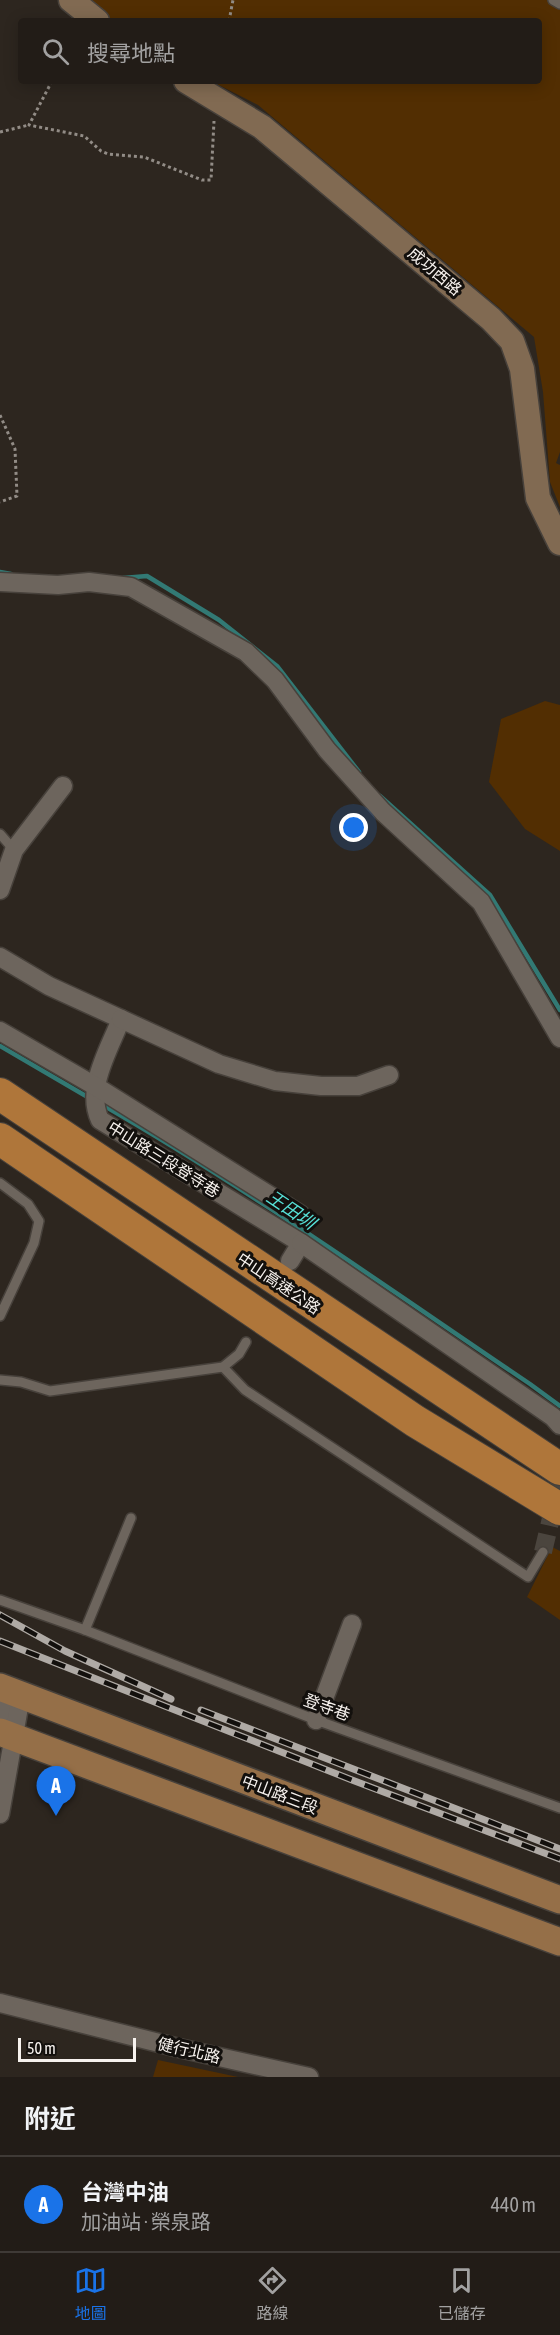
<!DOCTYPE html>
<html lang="zh-TW">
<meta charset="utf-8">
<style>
:root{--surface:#221c17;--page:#2e2924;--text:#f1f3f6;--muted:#a2a1a1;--line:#3f3a36;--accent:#1a73e8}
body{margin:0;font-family:"Asap Condensed","Noto Sans TC",sans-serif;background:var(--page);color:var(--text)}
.scale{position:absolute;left:18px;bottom:15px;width:118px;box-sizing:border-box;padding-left:6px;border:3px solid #f7f2ee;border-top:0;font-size:16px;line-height:21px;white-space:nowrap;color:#f7f2ee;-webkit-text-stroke:4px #13100d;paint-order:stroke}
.you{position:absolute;left:354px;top:828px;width:21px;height:21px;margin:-15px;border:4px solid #fff;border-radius:50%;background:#1a73e8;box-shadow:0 0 0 9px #1a73e833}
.badge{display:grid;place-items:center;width:39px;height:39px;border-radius:50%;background:var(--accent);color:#fff;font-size:20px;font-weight:700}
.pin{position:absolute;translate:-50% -50px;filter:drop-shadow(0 2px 3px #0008)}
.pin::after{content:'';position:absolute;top:32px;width:21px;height:18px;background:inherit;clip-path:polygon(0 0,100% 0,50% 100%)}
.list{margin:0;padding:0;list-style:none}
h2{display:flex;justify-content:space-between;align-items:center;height:78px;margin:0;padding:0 24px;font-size:26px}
h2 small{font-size:20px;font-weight:400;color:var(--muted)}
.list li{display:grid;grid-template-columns:39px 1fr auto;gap:18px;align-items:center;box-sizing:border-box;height:96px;padding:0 24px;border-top:2px solid var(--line)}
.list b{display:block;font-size:22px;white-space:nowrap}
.list p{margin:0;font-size:20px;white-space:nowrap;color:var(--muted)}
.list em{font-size:20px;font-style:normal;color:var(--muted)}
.icon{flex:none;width:33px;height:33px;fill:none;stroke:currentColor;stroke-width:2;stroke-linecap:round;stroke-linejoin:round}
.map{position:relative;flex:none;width:560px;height:2077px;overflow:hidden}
.search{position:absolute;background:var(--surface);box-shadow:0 3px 15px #0003;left:18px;right:18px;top:18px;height:66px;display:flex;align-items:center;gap:15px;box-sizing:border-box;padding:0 21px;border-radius:6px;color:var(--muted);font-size:22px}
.sheet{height:174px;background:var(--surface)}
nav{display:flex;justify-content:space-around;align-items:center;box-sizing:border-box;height:84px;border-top:2px solid var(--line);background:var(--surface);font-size:16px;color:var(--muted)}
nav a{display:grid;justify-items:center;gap:3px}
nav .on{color:var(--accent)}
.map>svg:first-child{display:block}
</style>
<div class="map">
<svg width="560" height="2077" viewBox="0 0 560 2077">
<rect width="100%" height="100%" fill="#2d261f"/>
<g fill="#522e02">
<path d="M76,0H560V452L556,463L560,465V507L550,482L543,392L534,337L258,105L211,81H539V21H103Z"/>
<path d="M545,701L560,705V851L525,829L489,782L501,719Z"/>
<path d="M552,1547L560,1551V1620L527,1597Z"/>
<path d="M158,2060L238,2077H153Z"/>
</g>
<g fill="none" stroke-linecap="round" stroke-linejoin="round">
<g stroke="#327974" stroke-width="4.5">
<path d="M0,572L11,574"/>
<path d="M123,578L147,576L219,620L277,666L359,772"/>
<path d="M380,796L490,895L560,1010"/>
<path d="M0,1046L91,1099"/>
<path d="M101,1104C249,1189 389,1289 530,1384L560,1406"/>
</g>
<path stroke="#4b453e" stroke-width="18" stroke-dasharray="18 9" stroke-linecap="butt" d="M543,1552L560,1480"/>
<g stroke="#47413b" stroke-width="12">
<g id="lane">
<path d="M553,0L560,4"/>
<path d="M0,834L14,850"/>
<path d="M0,1183L28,1204L39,1221L34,1243L0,1316"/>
<path d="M223,1367L245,1390L528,1577L543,1552"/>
<path d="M0,1380L21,1382L50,1391L223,1367L239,1354L246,1342"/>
<path d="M0,1600L85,1630L316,1720L560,1808"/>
<path d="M85,1630L131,1518"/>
</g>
</g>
<g stroke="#47413b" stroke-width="21">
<g id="street">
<path d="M0,582L58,585L89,582L131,587L246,652L275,680L327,750L383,812L481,902L560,1038"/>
<path d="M0,890L14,850L63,786"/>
<path d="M0,957L49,986L121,1019C109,1050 85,1088 100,1120L301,1243L290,1261"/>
<path d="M121,1019L219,1064L275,1081L321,1086H358L389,1075"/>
<path d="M0,1031L95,1086L301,1215"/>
<path d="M301,1243L553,1417L560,1425"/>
<path d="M0,1718L7,1690"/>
<path d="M316,1720L352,1624"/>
<path d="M0,1814L21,1696"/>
<path d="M0,2003L179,2048L309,2077"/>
</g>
</g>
<g stroke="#47413b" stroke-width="27">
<g id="secondary">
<path d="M71,0L97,21"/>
<path d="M186,81L262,127L491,319L512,341L522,369L538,498L560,543"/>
</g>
</g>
<g stroke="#47413b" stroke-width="30">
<g id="primary">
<path d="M0,1687L560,1900"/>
<path d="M0,1732L560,1942"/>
</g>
</g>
<g stroke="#47413b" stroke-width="34">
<g id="highway">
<path d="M0,1094L560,1469"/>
<path d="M0,1139L415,1421L560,1509"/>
</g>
</g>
<g stroke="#928c86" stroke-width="3" stroke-dasharray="3 3" stroke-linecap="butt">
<path d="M229,21L233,0"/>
<path d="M52,81L29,125L84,136L101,151L108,154L144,157L202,180H211L214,121"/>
<path d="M0,132L29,125"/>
<path d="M0,415L15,449L17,496L0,502"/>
</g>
<use href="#lane" stroke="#6d655d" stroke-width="9"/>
<use href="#street" stroke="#6d655d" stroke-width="18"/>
<use href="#secondary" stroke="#816a52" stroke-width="24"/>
<use href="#primary" stroke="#956f48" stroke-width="27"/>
<use href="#highway" stroke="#af763a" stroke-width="32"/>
<g stroke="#afaaa5" stroke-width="7">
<g id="rail">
<path d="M0,1615L65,1651L171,1699"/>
<path d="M0,1641L352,1780L560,1859"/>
<path d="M201,1710L560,1849"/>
</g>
</g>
<use href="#rail" stroke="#13100d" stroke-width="4.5" stroke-dasharray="14" stroke-linecap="butt"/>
</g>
<g text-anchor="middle" stroke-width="6" stroke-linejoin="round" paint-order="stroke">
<g font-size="16" fill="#f7f2ee" stroke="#13100d">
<text transform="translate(435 271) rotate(40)" y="6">成功西路</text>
<text transform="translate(164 1159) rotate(32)" y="6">中山路三段登寺巷</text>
<text transform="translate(279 1283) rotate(34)" y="6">中山高速公路</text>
<text transform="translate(327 1707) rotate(20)" y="6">登寺巷</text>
<text transform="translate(280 1794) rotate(21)" y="6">中山路三段</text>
<text transform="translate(189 2050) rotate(13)" y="6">健行北路</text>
</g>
<g font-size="18" font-style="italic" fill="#57e1d8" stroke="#13100d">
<text transform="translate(291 1210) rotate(34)" y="6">王田圳</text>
</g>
</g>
</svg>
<div class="scale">50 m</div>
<div class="you"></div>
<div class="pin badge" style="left:56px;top:1816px">A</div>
<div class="search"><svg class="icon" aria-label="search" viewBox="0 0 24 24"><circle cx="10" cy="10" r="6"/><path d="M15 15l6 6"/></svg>搜尋地點</div>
</div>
<section class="sheet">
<h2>附近<small></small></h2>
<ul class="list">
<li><span class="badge">A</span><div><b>台灣中油</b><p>加油站 · 榮泉路</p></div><em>440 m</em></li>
</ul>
</section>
<nav>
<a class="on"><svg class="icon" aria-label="map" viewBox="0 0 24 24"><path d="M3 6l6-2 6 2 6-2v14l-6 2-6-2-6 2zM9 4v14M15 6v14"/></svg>地圖</a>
<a><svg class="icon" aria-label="directions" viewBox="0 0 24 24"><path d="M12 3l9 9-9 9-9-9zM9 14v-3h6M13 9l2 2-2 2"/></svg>路線</a>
<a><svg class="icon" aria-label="saved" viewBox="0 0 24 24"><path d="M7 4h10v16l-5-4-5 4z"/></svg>已儲存</a>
</nav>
